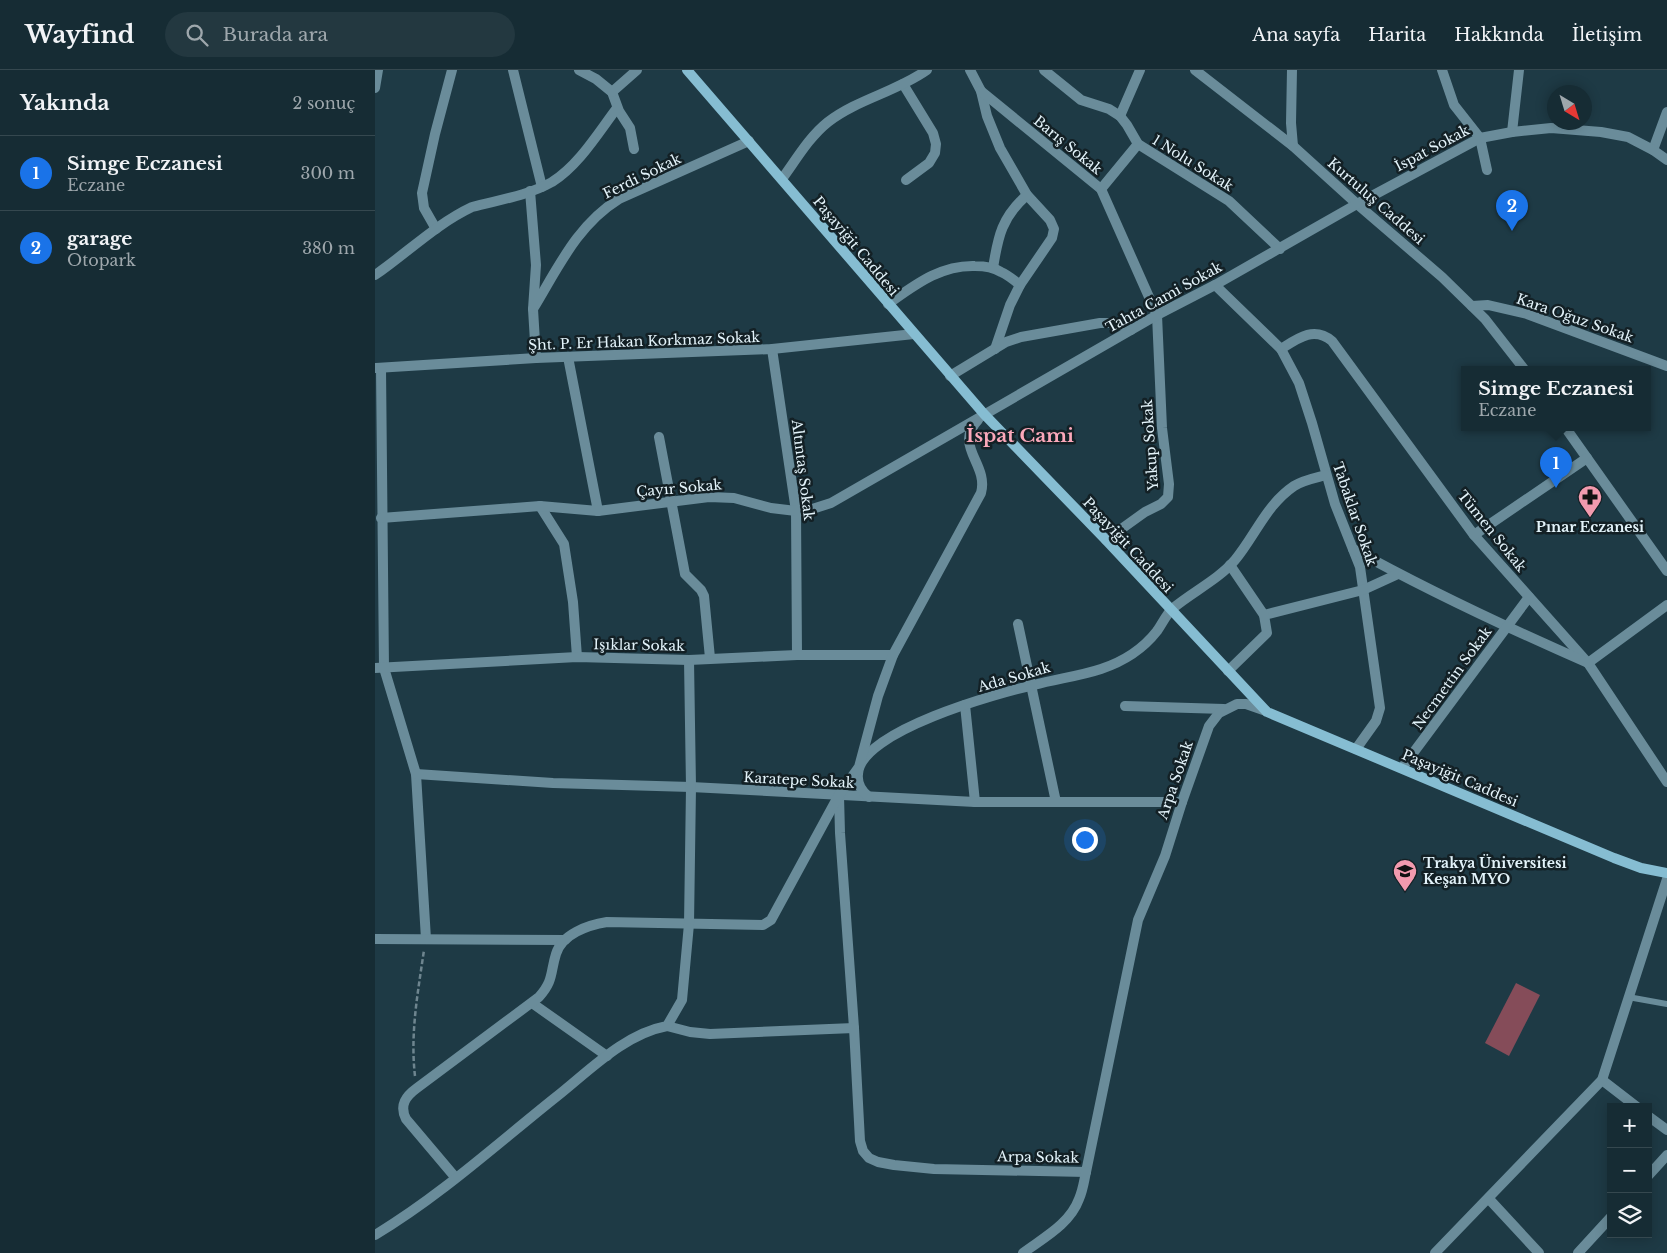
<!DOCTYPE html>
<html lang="tr">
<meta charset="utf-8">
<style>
:root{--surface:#162c34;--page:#233840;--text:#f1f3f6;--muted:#9ea7ac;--line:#35484f;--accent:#1a73e8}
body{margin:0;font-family:"Libre Baskerville",serif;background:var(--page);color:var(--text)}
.controls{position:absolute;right:15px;bottom:15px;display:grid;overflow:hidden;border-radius:0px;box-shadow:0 2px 12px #0003}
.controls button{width:45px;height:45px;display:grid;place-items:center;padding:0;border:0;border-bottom:1px solid var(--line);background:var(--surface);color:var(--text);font:25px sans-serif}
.compass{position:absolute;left:1172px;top:15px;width:45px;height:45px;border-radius:50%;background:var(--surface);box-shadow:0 2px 12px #0003;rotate:142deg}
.you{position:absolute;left:709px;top:769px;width:18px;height:18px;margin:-12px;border:4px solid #fff;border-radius:50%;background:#1a73e8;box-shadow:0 0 0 8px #1a73e833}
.badge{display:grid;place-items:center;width:32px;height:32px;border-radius:50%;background:var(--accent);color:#fff;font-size:16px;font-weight:700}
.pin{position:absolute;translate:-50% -41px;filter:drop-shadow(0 1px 2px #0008)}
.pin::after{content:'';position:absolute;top:26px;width:18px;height:15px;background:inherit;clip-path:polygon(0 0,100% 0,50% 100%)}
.popup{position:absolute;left:1086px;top:296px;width:190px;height:65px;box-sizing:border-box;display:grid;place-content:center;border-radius:0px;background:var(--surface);filter:drop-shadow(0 1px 4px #0005);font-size:16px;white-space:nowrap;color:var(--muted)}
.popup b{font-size:19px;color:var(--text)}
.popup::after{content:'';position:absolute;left:50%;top:100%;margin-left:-10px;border:10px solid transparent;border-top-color:var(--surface)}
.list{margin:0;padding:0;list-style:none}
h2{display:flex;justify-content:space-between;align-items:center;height:65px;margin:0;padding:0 20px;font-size:21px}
h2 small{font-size:16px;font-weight:400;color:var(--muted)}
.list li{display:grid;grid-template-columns:32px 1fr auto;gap:15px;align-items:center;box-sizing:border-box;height:75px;padding:0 20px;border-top:1px solid var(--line)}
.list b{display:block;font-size:19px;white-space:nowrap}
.list p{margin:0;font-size:16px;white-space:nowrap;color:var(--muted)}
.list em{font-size:16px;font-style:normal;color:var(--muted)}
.icon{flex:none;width:28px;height:28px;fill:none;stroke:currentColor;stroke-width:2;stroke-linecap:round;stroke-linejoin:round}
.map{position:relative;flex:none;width:1292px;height:1183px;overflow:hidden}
header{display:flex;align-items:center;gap:30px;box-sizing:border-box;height:70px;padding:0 25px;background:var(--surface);border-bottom:1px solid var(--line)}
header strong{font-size:24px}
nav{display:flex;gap:28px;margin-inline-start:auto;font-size:18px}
.search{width:350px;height:45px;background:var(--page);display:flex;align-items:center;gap:12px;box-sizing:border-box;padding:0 18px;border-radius:28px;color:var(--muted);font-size:19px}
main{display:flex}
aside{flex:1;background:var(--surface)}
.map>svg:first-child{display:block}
</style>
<header>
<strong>Wayfind</strong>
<div class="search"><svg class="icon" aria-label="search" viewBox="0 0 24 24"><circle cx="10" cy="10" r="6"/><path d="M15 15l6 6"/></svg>Burada ara</div>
<nav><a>Ana sayfa</a><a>Harita</a><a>Hakkında</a><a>İletişim</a></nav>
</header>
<main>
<aside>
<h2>Yakında<small>2 sonuç</small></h2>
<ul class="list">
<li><span class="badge">1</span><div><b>Simge Eczanesi</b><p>Eczane</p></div><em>300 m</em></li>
<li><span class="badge">2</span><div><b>garage</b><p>Otopark</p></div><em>380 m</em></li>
</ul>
</aside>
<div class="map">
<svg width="1292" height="1183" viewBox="0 0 1292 1183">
<rect width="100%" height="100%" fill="#1e3a45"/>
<path fill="#854c59" d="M1141,913L1165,925L1134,986L1110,973Z"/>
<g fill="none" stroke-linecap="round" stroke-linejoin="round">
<path stroke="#6e858f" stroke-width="2.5" stroke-dasharray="5 2.5" stroke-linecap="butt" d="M40,1006C35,963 43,922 49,880"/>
<path stroke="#6a8c9a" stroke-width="6" d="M1253,927L1292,934"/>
<g stroke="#6a8c9a" stroke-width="10">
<path d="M138,0L167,117"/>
<path d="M204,0L221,9L237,22L244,41L255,58L259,79"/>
<path d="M595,0L606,21L612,46L625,78L652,125L675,150L679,159L677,168L645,215L635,235L620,279"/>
<path d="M669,0L706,30L734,39L745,46L752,55L763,74L854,131L905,179"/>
<path d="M820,0L918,76L982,134L1067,207L1110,249L1149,299"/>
<path d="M917,0L916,53L918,76"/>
<path d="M1067,0L1079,35L1105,68L1112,100"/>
<path d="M528,14L558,63L561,74L560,83L554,93L531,110"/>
<path d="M0,18L3,0"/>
<path d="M606,21L726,119L782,245L787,358L794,414L793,427L786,434L770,442L731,470"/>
<path d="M237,22L262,0"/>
<path d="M745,46L765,0"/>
<path d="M1137,62L1144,0"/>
<path d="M1278,80L1292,42"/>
<path d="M407,109C421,90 434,67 453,52C483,29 521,22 552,0"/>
<path d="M726,119L763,74"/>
<path d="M155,121L161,195L158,239L161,288"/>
<path d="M61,159L49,138L47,123L60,64L77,0"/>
<path d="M618,198C623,166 627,147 652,125"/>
<path d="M0,205C32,183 61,154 97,137C123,130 152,126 177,112C204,95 223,63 242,38"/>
<path d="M840,215L906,279L924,313L937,353L960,434L985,497L1005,638L1001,651L981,679"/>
<path d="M513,234C540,215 565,195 600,196C609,196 618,197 626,202C633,205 639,210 645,215"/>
<path d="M1097,236L1113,235L1152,244L1292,296"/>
<path d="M158,239C183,198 202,155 244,129L374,71"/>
<path d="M397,279L421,441L422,585"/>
<path d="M906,279C923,268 939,256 957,271L1099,465L1213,593L1292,712"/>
<path d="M193,287L223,441"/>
<path d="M1,298L161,288L397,279L539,264"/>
<path d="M6,298L9,598L41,704L51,869"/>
<path d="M575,306L631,272L646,267L725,253H742L756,260"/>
<path d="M1190,357L1292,501"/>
<path d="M284,367L310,504L326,520L329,526L335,588"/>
<path d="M165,436L189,474L198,532L202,587"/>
<path d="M6,448L165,436L223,441L334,427L359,428L396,438L421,441H431L456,433L782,245L840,215L982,134L1105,68L1137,62L1176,58L1226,62L1253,67L1278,80L1292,90"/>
<path d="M1099,465L1212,388"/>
<path d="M978,479C1054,521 1133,558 1213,593L1292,535"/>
<path d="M889,545L988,520L1023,504"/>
<path d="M643,554L681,732"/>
<path d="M0,598L202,587L314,590L422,585H518"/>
<path d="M853,601L892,563L889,545L855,495"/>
<path d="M590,635L600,732"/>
<path d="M750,636L849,639"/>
<path d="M1027,698L1154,527"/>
<path d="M41,704L178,713L316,717L600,732H807"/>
<path d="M464,726L465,763L479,958"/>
<path d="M494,727C486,721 482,713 483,704C485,661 623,623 659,615C681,609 705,606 726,599C747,592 768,579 782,561C787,554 791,545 797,539C817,522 843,510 860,490C880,466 891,435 919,416C928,410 940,408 951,405"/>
<path d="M0,869L190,870"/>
<path d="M157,933L232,986"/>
<path d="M292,956L315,962L335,964L479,958L485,1071L488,1081L494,1088L503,1092L519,1095L559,1099L711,1102L763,850L790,786L807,732L834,656L844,643L862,634H871L891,641"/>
<path d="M1227,1010L1262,1037"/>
<path d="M1273,1046L1292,1060"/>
<path d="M1273,1106L1292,1085"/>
<path d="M80,1107L31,1049C24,1035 31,1026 42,1018L164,927C179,910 175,903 181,884C187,864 213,855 232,852L388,855L396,850L464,725L484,697L503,626L518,585L606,423C614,394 578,376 603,350"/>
<path d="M1114,1129L1164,1183"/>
<path d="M0,1165C65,1126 122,1074 181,1027C214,1001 249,964 292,956L307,930L314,854L316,717L314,590"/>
<path d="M648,1183C668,1168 695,1154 704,1129C708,1120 709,1111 711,1102"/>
<path d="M1060,1183L1227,1010L1292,809"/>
<path d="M1203,1183L1236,1147"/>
</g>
<path stroke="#86bdd2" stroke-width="10" d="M312,0L609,344L731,470L892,642L1239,788L1266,798L1292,803"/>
</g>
<defs>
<g id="pharmacy-pin" transform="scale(1.25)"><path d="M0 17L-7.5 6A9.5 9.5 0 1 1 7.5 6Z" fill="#f29aae" stroke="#132025"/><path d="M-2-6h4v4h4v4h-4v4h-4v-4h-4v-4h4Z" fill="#111"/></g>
<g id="university-pin" transform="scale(1.25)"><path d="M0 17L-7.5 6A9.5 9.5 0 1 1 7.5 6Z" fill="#f29aae" stroke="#132025"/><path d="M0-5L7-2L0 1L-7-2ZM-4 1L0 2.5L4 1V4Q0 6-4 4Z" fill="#111"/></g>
</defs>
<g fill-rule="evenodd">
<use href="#pharmacy-pin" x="1215" y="427"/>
<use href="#university-pin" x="1030" y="801"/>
</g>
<g text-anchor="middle" stroke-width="5" stroke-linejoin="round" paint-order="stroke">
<g font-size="14" fill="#e3f3fa" stroke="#132025">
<text transform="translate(693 75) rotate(39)" y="5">Barış Sokak</text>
<text transform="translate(1057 78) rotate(-28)" y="5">İspat Sokak</text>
<text transform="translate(818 93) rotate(32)" y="5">1 Nolu Sokak</text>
<text transform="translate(267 106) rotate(-26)" y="5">Ferdi Sokak</text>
<text transform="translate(1001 131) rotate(41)" y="5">Kurtuluş Caddesi</text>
<text transform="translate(481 176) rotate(50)" y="5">Paşayiğit Caddesi</text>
<text transform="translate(789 227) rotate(-29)" y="5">Tahta Cami Sokak</text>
<text transform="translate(1200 248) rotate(19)" y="5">Kara Oğuz Sokak</text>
<text transform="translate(269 271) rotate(-2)" y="5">Şht. P. Er Hakan Korkmaz Sokak</text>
<text transform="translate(775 375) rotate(-94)" y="5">Yakup Sokak</text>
<text transform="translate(428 400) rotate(83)" y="5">Altıntaş Sokak</text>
<text transform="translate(304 418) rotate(-5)" y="5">Çayır Sokak</text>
<text transform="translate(980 444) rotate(71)" y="5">Tabaklar Sokak</text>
<text transform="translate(1117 461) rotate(51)" y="5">Tümen Sokak</text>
<text transform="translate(753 475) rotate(47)" y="5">Paşayiğit Caddesi</text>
<text transform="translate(264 575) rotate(1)" y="5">Işıklar Sokak</text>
<text transform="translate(639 607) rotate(-16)" y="5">Ada Sokak</text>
<text transform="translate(1077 608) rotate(-54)" y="5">Necmettin Sokak</text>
<text transform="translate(1085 708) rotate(23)" y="5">Paşayiğit Caddesi</text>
<text transform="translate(424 710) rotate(3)" y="5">Karatepe Sokak</text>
<text transform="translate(800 710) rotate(-71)" y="5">Arpa Sokak</text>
<text transform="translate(663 1087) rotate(1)" y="5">Arpa Sokak</text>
</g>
<g font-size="14" font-weight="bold" fill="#e3f3fa" stroke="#132025">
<text x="1215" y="462">Pınar Eczanesi</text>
<text x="1048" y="798" text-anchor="start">Trakya Üniversitesi<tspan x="1048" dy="16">Keşan MYO</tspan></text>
</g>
<g font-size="19" font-weight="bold" fill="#fba8ba" stroke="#132025">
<text x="645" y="372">İspat Cami</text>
</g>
</g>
</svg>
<div class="controls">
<button>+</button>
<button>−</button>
<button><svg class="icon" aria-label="layers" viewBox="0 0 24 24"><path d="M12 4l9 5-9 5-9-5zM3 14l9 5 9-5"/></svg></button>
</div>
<svg class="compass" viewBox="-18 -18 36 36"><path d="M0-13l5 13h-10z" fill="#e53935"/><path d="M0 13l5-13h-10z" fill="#9ea7ac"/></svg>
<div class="you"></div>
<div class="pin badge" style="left:1181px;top:418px">1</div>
<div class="popup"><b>Simge Eczanesi</b>Eczane</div>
<div class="pin badge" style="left:1137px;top:161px">2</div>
</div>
</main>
